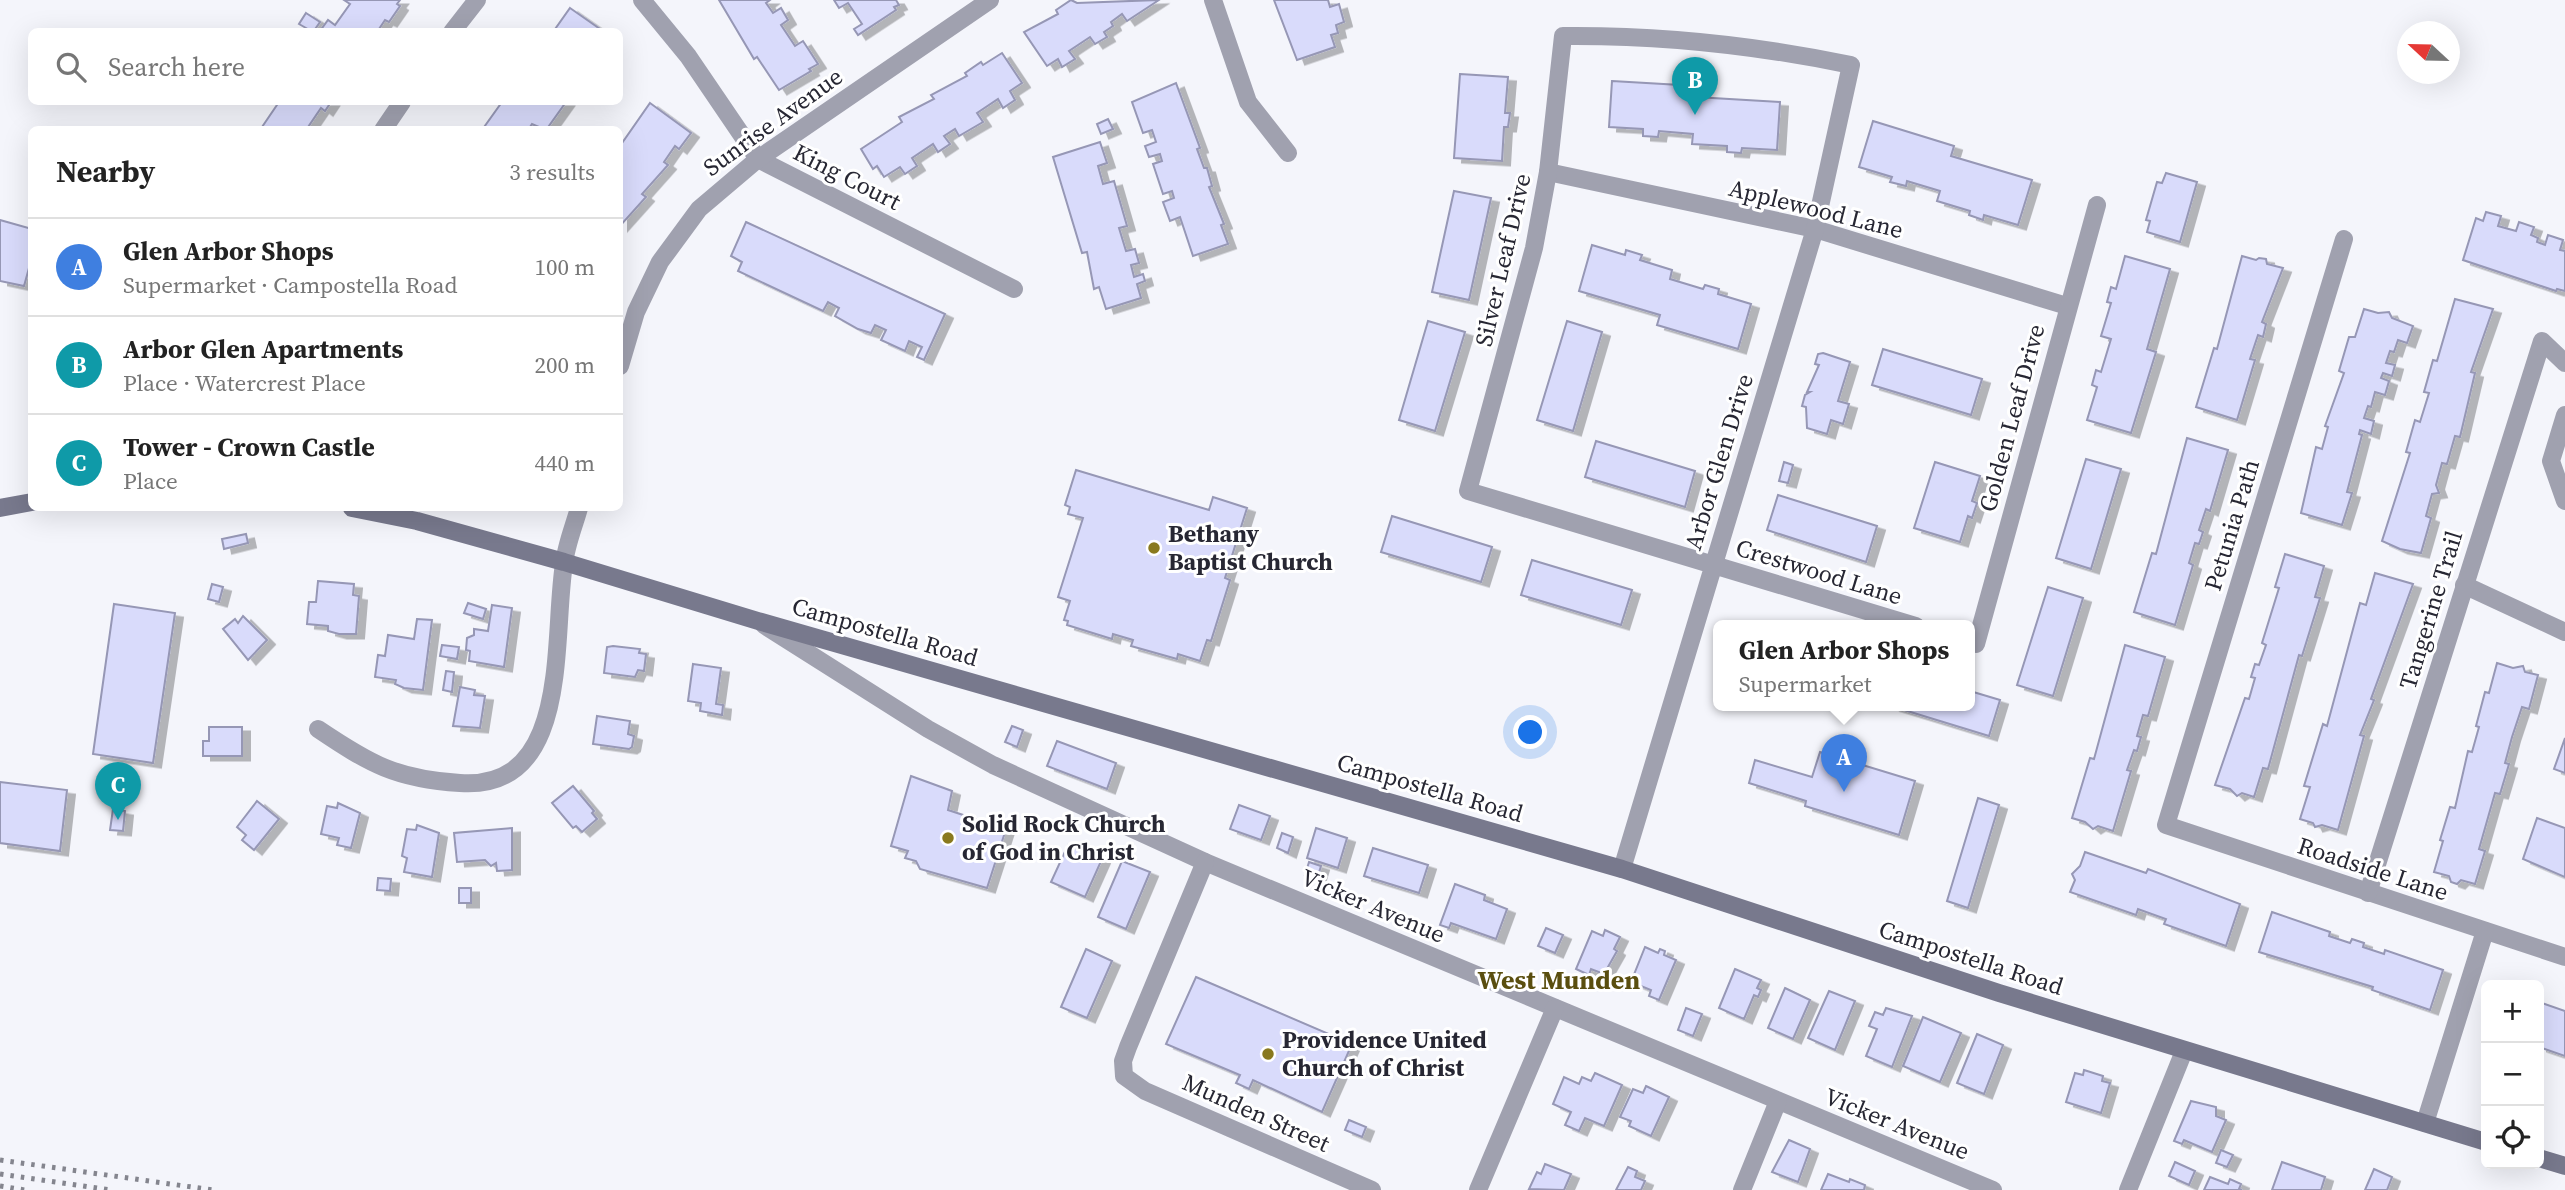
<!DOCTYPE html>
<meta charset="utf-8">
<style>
:root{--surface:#fff;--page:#f2f2f2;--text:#222;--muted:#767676;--line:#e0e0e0;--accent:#d93025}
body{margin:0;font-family:"Source Serif 4",serif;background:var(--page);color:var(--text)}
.controls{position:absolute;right:21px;bottom:21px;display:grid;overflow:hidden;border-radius:10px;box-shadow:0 7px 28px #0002}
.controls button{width:63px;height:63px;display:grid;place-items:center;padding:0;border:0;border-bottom:2px solid var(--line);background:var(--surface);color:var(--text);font:35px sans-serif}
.compass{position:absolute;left:2397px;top:21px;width:63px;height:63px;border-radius:50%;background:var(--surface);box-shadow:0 7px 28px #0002;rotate:292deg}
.you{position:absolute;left:1531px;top:733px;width:24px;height:24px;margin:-18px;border:5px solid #fff;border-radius:50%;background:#1a73e8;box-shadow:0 0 0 10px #1a73e833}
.badge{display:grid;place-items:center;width:46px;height:46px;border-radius:50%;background:var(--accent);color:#fff;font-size:23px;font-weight:700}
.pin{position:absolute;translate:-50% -58px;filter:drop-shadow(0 2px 4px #0008)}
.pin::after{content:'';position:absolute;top:37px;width:24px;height:21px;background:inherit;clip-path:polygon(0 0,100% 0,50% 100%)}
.popup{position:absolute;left:1713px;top:620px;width:262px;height:91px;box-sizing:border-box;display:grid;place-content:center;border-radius:10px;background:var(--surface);filter:drop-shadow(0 2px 5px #0005);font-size:23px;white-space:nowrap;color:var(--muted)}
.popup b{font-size:26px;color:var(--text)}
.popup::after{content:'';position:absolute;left:50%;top:100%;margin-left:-14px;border:14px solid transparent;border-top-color:var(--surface)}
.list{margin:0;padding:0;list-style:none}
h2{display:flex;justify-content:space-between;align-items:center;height:91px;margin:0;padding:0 28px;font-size:30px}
h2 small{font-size:23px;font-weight:400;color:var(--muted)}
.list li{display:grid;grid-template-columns:46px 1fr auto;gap:21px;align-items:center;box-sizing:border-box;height:98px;padding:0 28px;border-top:2px solid var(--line)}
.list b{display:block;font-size:26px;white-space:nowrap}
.list p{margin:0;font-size:23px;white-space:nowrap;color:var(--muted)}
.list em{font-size:23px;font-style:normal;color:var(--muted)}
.icon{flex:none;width:38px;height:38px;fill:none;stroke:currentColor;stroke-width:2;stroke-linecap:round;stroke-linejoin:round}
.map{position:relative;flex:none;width:2565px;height:1190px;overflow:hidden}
.search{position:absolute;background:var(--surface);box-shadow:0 7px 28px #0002;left:28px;top:28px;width:595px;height:77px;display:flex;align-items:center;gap:18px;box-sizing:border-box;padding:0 24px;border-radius:10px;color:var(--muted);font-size:26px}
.panel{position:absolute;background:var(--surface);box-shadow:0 7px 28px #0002;left:28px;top:126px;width:595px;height:385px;border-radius:10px}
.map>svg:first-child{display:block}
</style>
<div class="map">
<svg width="2565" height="1190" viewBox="0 0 2565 1190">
<defs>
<filter id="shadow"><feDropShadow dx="8" dy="4.5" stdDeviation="0" flood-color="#0004"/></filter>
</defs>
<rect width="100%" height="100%" fill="#f4f5fb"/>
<g fill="#d9dbfb" stroke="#9697b5" stroke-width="2" filter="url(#shadow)">
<path d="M344,0H400L397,4L400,6L389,22L385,20L377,32L320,31L328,20L335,25L350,4Z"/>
<path d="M719,0H770L766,3L773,13L781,8L788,20L781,25L795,46L803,41L818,64L809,69L811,71L779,90L757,57L754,59Z"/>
<path d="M834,0H896L899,5L894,7L896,10L858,35L854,29L862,24L848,3L839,8Z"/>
<path d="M1071,0L1077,3L1159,0L1127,21L1122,14L1111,22L1113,26L1104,32L1107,37L1095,44L1090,37L1069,51L1075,59L1062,67L1058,59L1047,66L1024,32L1058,14L1056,10Z"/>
<path d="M1274,0H1328L1330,7L1339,4L1344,22L1336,25L1338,33L1331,35L1335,47L1297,60Z"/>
<path d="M570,8L600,29L598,32H553Z"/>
<path d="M306,13L320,22L313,32L299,24Z"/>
<path d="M1002,53L1022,83L1010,91L1015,100L1003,108L998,99L977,113L983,122L959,136L955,129L944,136L950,144L938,152L933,144L912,158L917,166L905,174L900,167L884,177L877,166L873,169L861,149L902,122L899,117L934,99L931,95L967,76L965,73L981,62L983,65Z"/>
<path d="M1460,74L1508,77L1505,113H1510L1508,127H1504L1502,161L1454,158Z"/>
<path d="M1612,81L1697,86L1696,97L1780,102L1777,150L1742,148L1741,153L1727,152V146L1692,144L1693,134L1659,131L1658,137L1643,136V129L1609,127Z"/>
<path d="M1176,83L1200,148L1197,149L1204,168H1207L1212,186L1209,187L1224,224L1221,225L1228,244L1193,256L1180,217L1170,221L1163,202L1174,198L1172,191L1163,194L1153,164L1162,161L1160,154L1149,157L1145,146L1156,142L1152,130L1143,133L1132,102Z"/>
<path d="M279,102H331L325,111L321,108L306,130H260Z"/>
<path d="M502,102H566L546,130L532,124L528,130H482Z"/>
<path d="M650,103L691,133L679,149L675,146L664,162L668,165L642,194L646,197L620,226V161L622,157L620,146Z"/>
<path d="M1108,119L1113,129L1101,134L1097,124Z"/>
<path d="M1873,121L1954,146L1951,156L2032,180L2018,225L1984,215L1983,220L1969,215L1970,211L1937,201L1940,191L1907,181L1906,186L1890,182L1892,177L1859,167Z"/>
<path d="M1100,142L1107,163L1098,166L1103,184L1114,181L1127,226L1119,228L1126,251L1135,249L1139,263L1131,265L1134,277L1143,274L1145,281L1137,284L1141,298L1106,309L1099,287L1094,289L1087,252L1082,253L1053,157Z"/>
<path d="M2166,173L2197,182L2180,242L2147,232L2150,221L2146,220L2157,182L2162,183Z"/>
<path d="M1454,191L1491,198L1469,300L1432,292Z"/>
<path d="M2486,212L2501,216L2498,226L2516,231L2519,222L2534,227L2531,235L2538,238L2537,242L2545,245L2548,235L2563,240L2560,250L2565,251V291L2557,289L2556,291L2463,260L2476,218L2483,221Z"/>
<path d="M0,220L32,229V257L24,286L0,281Z"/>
<path d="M746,222L945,314L924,360L917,357L922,347L909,341L905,351L881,340L886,330L875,325L871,333L858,329L835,316L839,308L828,302L823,311L738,271L742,262L731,256Z"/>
<path d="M1592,245L1625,255L1626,250L1642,255L1640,260L1672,270L1670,279L1703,289L1705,285L1719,289L1718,294L1751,304L1738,349L1657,325L1660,315L1579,291Z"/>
<path d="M2125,256L2170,269L2147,349L2156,352L2131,433L2087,420L2097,387L2092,385L2096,370L2101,372L2111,339L2101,336L2111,303L2107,302L2111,287L2116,289Z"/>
<path d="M2242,256L2256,260L2259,258L2266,259L2267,264L2283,268L2262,322L2266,324L2263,337L2258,335L2250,359L2255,360L2237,420L2196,407L2214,348L2217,349Z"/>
<path d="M2455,299L2493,309L2471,372L2475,373L2460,437L2455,436L2447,464L2442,463L2436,485L2439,493L2432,494L2426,516L2431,518L2421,553L2400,549L2382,541L2410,453L2406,452L2415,420L2420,422L2429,393L2424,392L2433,360L2437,361Z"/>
<path d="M2364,309L2378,313L2389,312L2392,318L2413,326L2407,343L2398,340L2394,352L2390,351L2386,363L2395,365L2392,376L2383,373L2381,378L2389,381L2385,395L2375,392L2371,407L2368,406L2364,418L2374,421L2371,434L2360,430L2359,434L2362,435L2347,492L2352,493L2342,525L2301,513L2316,447L2322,449L2328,427L2325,426L2344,373L2339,371L2349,337H2355Z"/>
<path d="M1428,321L1465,332L1435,431L1399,420Z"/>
<path d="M1567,321L1602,332L1573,431L1537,420Z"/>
<path d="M1883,349L1982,379L1971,415L1872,385Z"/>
<path d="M1823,353L1850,362L1838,401L1849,404L1843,424L1831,420L1827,434L1807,428L1806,407L1802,406L1805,395L1810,392H1807L1819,365L1815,364L1818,354Z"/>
<path d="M2187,438L2228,450L2210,511L2206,509L2199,530L2203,532L2199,544L2195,543L2189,563L2193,565L2175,625L2134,612L2152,553L2156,554Z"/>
<path d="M1596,441L1695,471L1685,507L1585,477Z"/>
<path d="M2086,459L2121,469L2091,569L2056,558Z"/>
<path d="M1784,462L1793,465L1788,483L1779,481Z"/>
<path d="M1935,462L1980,476L1972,501L1977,503L1972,518L1968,516L1960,542L1914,528Z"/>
<path d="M1076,470L1209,510L1213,497L1247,508L1225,578L1230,580L1211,641L1207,640L1200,661L1178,654L1177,659L1131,646L1133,640L1113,634L1112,639L1067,625L1068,621L1064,620L1070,601L1058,597L1083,518L1068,514L1070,507L1065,505Z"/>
<path d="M1778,495L1877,526L1866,562L1767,530Z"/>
<path d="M1392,516L1492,547L1481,582L1381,552Z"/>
<path d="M246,534L248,543L224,549L222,539Z"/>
<path d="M2285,554L2324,566L2315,597L2320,598L2302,656L2299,655L2268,769L2263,768L2254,797L2242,793L2237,796L2230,789L2215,785L2245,698L2249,699L2255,678L2251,677L2255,664L2259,665L2266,645L2262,643L2279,588L2275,587Z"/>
<path d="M1532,560L1632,590L1621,625L1521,595Z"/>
<path d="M2375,573L2413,584L2371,699L2374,700L2360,735L2364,736L2338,830L2322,825L2315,827L2313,823L2300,819L2310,787L2304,786L2323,724L2327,726L2360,603L2366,605Z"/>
<path d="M318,581L354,584L353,595L359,596L356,634H339L328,631V626L307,624L309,602H316Z"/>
<path d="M212,584L223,587L219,602L208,599Z"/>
<path d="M2048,587L2083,598L2053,696L2017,685Z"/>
<path d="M468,603L486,609L483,619L464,613Z"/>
<path d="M114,604L175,613L153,763L93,754Z"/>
<path d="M492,605L512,608L504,667L469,661L470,651L466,650L467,638L474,635V629L488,631Z"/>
<path d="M243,616L267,640L248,660L223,629L235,619L238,623Z"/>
<path d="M417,619L432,620L423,690L404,688L395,684L396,680L375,677L378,655L385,656L388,635L414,639Z"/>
<path d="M442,645L459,647L457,659L440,656Z"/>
<path d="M2125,645L2165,657L2148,716L2143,715L2137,736L2141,737L2137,751L2134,750L2127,770L2131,771L2113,831L2098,826L2093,829L2085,822L2072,818L2090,758L2094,759Z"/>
<path d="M613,646L640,649L639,653L646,654L644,671L638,670L635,677L604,673L607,647Z"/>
<path d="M2497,663L2513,668L2523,666L2525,672L2538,675L2529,709L2522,707L2512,737L2505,763L2509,764L2500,794L2495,793L2479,849L2485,851L2475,884L2461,880L2457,884L2451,882L2449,876L2434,872L2443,841L2440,840L2450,807L2455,808L2468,751L2472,752L2479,727L2476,726L2485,692L2489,693Z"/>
<path d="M693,664L721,668L716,704L723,705L722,715L700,711L701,703L688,701Z"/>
<path d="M446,671L454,672L452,692L443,690Z"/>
<path d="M460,687L475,690L474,695L485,696L480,728L453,726Z"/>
<path d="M1970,691L2000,700L1989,736L1891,706H1970Z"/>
<path d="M597,716L630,721L628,734L634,736L632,747L629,749L593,744Z"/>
<path d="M1012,726L1023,730L1017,747L1005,742Z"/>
<path d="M209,727H242V756H203V741H209Z"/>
<path d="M2565,738V773L2554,769Z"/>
<path d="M1057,741L1116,763L1107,789L1047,766Z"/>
<path d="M1820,752L1915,781L1899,835L1805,806L1806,801L1749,783L1755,760L1812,777Z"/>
<path d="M911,776L952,791L948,810L1006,829L987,888L920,869L916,861L905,858L908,851L891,846Z"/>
<path d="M0,782L67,790L60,851L0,843Z"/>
<path d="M573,786L594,811L592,813L597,819L582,832L576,826L573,828L552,803Z"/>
<path d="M1978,798L1999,805L1968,908L1947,901Z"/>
<path d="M257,801L279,819L254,850L242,840L246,835L237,827Z"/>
<path d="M338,803L360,813L351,848L337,845L339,838L321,834L327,806L337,808Z"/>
<path d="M1239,805L1270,816L1261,840L1230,829Z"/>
<path d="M113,809L125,811L123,831L110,830Z"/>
<path d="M2537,818L2565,828V877L2523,859Z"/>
<path d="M417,825L439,833L432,877L404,872L407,858L402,856L407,829L416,830Z"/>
<path d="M512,828V870L497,871L496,863L491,866L485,860L457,862L454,833Z"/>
<path d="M1316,828L1347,838L1338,868L1307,858Z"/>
<path d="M1282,833L1293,837L1288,853L1277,848Z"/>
<path d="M1076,844L1102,859L1085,897L1051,882L1068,845L1075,848Z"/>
<path d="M1373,848L1428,865L1419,893L1364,876Z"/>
<path d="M2085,852L2146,873L2148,869L2240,904L2226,946L2164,924L2166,919L2138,909L2136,915L2070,892L2075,880L2072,874L2080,866Z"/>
<path d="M1122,861L1150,872L1126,929L1098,917Z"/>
<path d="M1309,862L1321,866L1317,879L1305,875Z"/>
<path d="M378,878L391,879L390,891L377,890Z"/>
<path d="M1455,884L1485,895L1484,900L1507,909L1496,939L1451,923L1449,928L1440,925Z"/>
<rect x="459" y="888" width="12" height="15"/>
<path d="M2272,912L2330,932L2329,936L2350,943L2352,939L2364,943L2363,947L2384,954L2385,950L2443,970L2430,1010L2372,990L2373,987L2259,952Z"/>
<path d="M1546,928L1563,935L1555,953L1538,946Z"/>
<path d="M1605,930L1620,937L1614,949L1617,951L1604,974L1591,969L1589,975L1576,969L1592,931L1603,936Z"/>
<path d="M1645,947L1658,953L1660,949L1665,951L1664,955L1676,960L1659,1000L1649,996L1651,990L1631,982Z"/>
<path d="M1086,949L1112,961L1087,1018L1061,1007Z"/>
<path d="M1735,969L1761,980L1757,988L1761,990L1758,997L1754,995L1744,1019L1719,1008Z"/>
<path d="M1196,977L1352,1044L1322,1112L1253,1080L1249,1089L1236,1083L1240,1075L1166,1044Z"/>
<path d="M1785,988L1810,1000L1793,1039L1768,1028Z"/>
<path d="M1829,991L1855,1001L1835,1050L1808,1038Z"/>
<path d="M2539,1002L2565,1011V1056L2539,1047Z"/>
<path d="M1686,1008L1702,1014L1693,1036L1678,1030Z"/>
<path d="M1886,1008L1912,1016L1892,1067L1866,1056L1877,1029L1869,1026L1875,1012L1883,1015Z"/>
<path d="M1923,1017L1961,1033L1940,1082L1903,1066Z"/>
<path d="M1977,1034L2003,1045L1984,1094L1957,1083Z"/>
<path d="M2084,1070L2103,1076L2102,1081L2110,1083L2101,1113L2066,1102L2075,1073L2083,1075Z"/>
<path d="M1595,1073L1622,1085L1604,1126L1585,1118L1579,1131L1565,1125L1571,1112L1553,1104L1564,1077L1579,1084L1582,1077L1591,1081Z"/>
<path d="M1646,1086L1669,1097L1651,1136L1629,1126L1631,1121L1620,1117L1633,1089L1643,1093Z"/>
<path d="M2191,1101L2216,1107V1116L2226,1120L2212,1152L2184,1140L2182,1144L2174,1141Z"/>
<path d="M1349,1120L1366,1127L1362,1137L1345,1130Z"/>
<path d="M1789,1140L1810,1149L1798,1182L1772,1172Z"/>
<path d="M2221,1150L2233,1155L2227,1167L2216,1163Z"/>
<path d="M2175,1162L2195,1171L2189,1185L2169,1176Z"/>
<path d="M2282,1162L2325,1177L2321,1190H2272Z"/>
<path d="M1545,1164L1571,1174L1564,1190L1529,1189L1537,1172L1541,1174Z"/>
<path d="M1628,1167L1637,1171L1635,1177L1645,1181L1641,1190H1616Z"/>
<path d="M2374,1169L2392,1177L2387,1190H2365Z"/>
<path d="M1828,1174L1849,1182L1850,1179L1865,1185L1864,1190H1821Z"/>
<path d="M2210,1177L2228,1184L2230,1179L2241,1184L2239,1189L2242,1190H2204Z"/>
</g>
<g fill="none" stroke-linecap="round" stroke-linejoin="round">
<g stroke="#a0a1af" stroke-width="18">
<path d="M642,0L688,56L758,159L1014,289"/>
<path d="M1213,0L1248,102L1288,153"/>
<path d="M452,32L477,0"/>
<path d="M383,130L402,102"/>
<path d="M1548,172L1815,229L2067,306"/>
<path d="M2344,239L2166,825L2565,957"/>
<path d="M620,366L636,312L660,262L699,209L758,159L990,0"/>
<path d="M2565,415L2551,461L2565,501"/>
<path d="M2464,585L2565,632"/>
<path d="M764,625L928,729L993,765L1205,862L1993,1190"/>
<path d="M1970,642L1976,644L2097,205"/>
<path d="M318,729C370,764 396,779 460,783C572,791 552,639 564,564C566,545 574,526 579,508"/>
<path d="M1205,862L1128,1047L1123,1061L1124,1076L1145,1091L1372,1190"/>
<path d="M1622,869L1815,229L1851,65C1755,45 1661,35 1563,36L1548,172L1534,248L1468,491L1916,626"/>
<path d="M2368,893L2542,341L2565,363"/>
<path d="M2425,1123L2485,931"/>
<path d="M1478,1190L1555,1008"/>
<path d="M1742,1190L1778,1101"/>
<path d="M2128,1190L2184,1051"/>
</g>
<g stroke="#78798d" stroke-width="18">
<path d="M0,508L32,502"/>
<path d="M352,508L417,521L564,562L758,621L1622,869L1999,993L2486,1142"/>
<path d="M2539,1158L2565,1166"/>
</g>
<g stroke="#84858e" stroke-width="5" stroke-dasharray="3.5 7" stroke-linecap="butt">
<path d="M0,1160L213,1190"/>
<path d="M0,1174L111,1190"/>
<path d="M0,1186L25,1190"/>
</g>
</g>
<g fill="#89791e" stroke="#fff" stroke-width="2.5">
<circle cx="1154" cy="548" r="7"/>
<circle cx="948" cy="838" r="7"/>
<circle cx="1268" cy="1054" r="7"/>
</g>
<g text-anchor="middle" stroke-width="6" stroke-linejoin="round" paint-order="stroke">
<g font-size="24" fill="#272733" stroke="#fff">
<text transform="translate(773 122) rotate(-36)" y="8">Sunrise Avenue</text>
<text transform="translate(847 177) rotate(27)" y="8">King Court</text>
<text transform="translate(1816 209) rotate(14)" y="8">Applewood Lane</text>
<text transform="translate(1503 260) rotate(-77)" y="8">Silver Leaf Drive</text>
<text transform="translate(2012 418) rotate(-75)" y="8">Golden Leaf Drive</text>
<text transform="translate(1719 462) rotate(-73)" y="8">Arbor Glen Drive</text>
<text transform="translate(2232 525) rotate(-73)" y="8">Petunia Path</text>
<text transform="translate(1819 572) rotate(17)" y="8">Crestwood Lane</text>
<text transform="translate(2431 610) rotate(-73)" y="8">Tangerine Trail</text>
<text transform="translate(885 632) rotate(16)" y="8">Campostella Road</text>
<text transform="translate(1430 788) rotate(16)" y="8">Campostella Road</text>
<text transform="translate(2373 869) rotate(18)" y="8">Roadside Lane</text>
<text transform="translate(1373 906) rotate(23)" y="8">Vicker Avenue</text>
<text transform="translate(1971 958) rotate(18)" y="8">Campostella Road</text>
<text transform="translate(1256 1113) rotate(24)" y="8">Munden Street</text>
<text transform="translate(1897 1124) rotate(22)" y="8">Vicker Avenue</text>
</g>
<g font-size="24" font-weight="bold" fill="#272733" stroke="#fff" text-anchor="start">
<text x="1168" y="542">Bethany<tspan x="1168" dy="28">Baptist Church</tspan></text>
<text x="962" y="832">Solid Rock Church<tspan x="962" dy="28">of God in Christ</tspan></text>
<text x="1282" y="1048">Providence United<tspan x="1282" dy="28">Church of Christ</tspan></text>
</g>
<g font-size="26" font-weight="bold" fill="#5a4e0f" stroke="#fff">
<text x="1559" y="989">West Munden</text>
</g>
</g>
</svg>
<div class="controls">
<button>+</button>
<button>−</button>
<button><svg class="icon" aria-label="locate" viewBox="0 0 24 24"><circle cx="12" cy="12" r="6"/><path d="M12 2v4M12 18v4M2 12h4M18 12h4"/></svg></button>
</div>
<svg class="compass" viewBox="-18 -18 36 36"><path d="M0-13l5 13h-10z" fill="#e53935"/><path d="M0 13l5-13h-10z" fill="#767676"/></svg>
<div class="you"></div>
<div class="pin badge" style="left:1844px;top:792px;background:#3f7fe0">A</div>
<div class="popup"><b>Glen Arbor Shops</b>Supermarket</div>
<div class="pin badge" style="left:1695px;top:115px;background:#0f9aa8">B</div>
<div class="pin badge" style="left:118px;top:820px;background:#0f9aa8">C</div>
<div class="search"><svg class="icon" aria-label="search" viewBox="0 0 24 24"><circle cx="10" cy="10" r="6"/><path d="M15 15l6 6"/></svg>Search here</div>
<section class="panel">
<h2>Nearby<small>3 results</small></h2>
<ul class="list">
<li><span class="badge" style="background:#3f7fe0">A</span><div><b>Glen Arbor Shops</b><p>Supermarket · Campostella Road</p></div><em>100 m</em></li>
<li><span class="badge" style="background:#0f9aa8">B</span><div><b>Arbor Glen Apartments</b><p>Place · Watercrest Place</p></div><em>200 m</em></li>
<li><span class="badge" style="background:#0f9aa8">C</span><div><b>Tower - Crown Castle</b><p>Place</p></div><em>440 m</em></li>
</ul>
</section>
</div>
